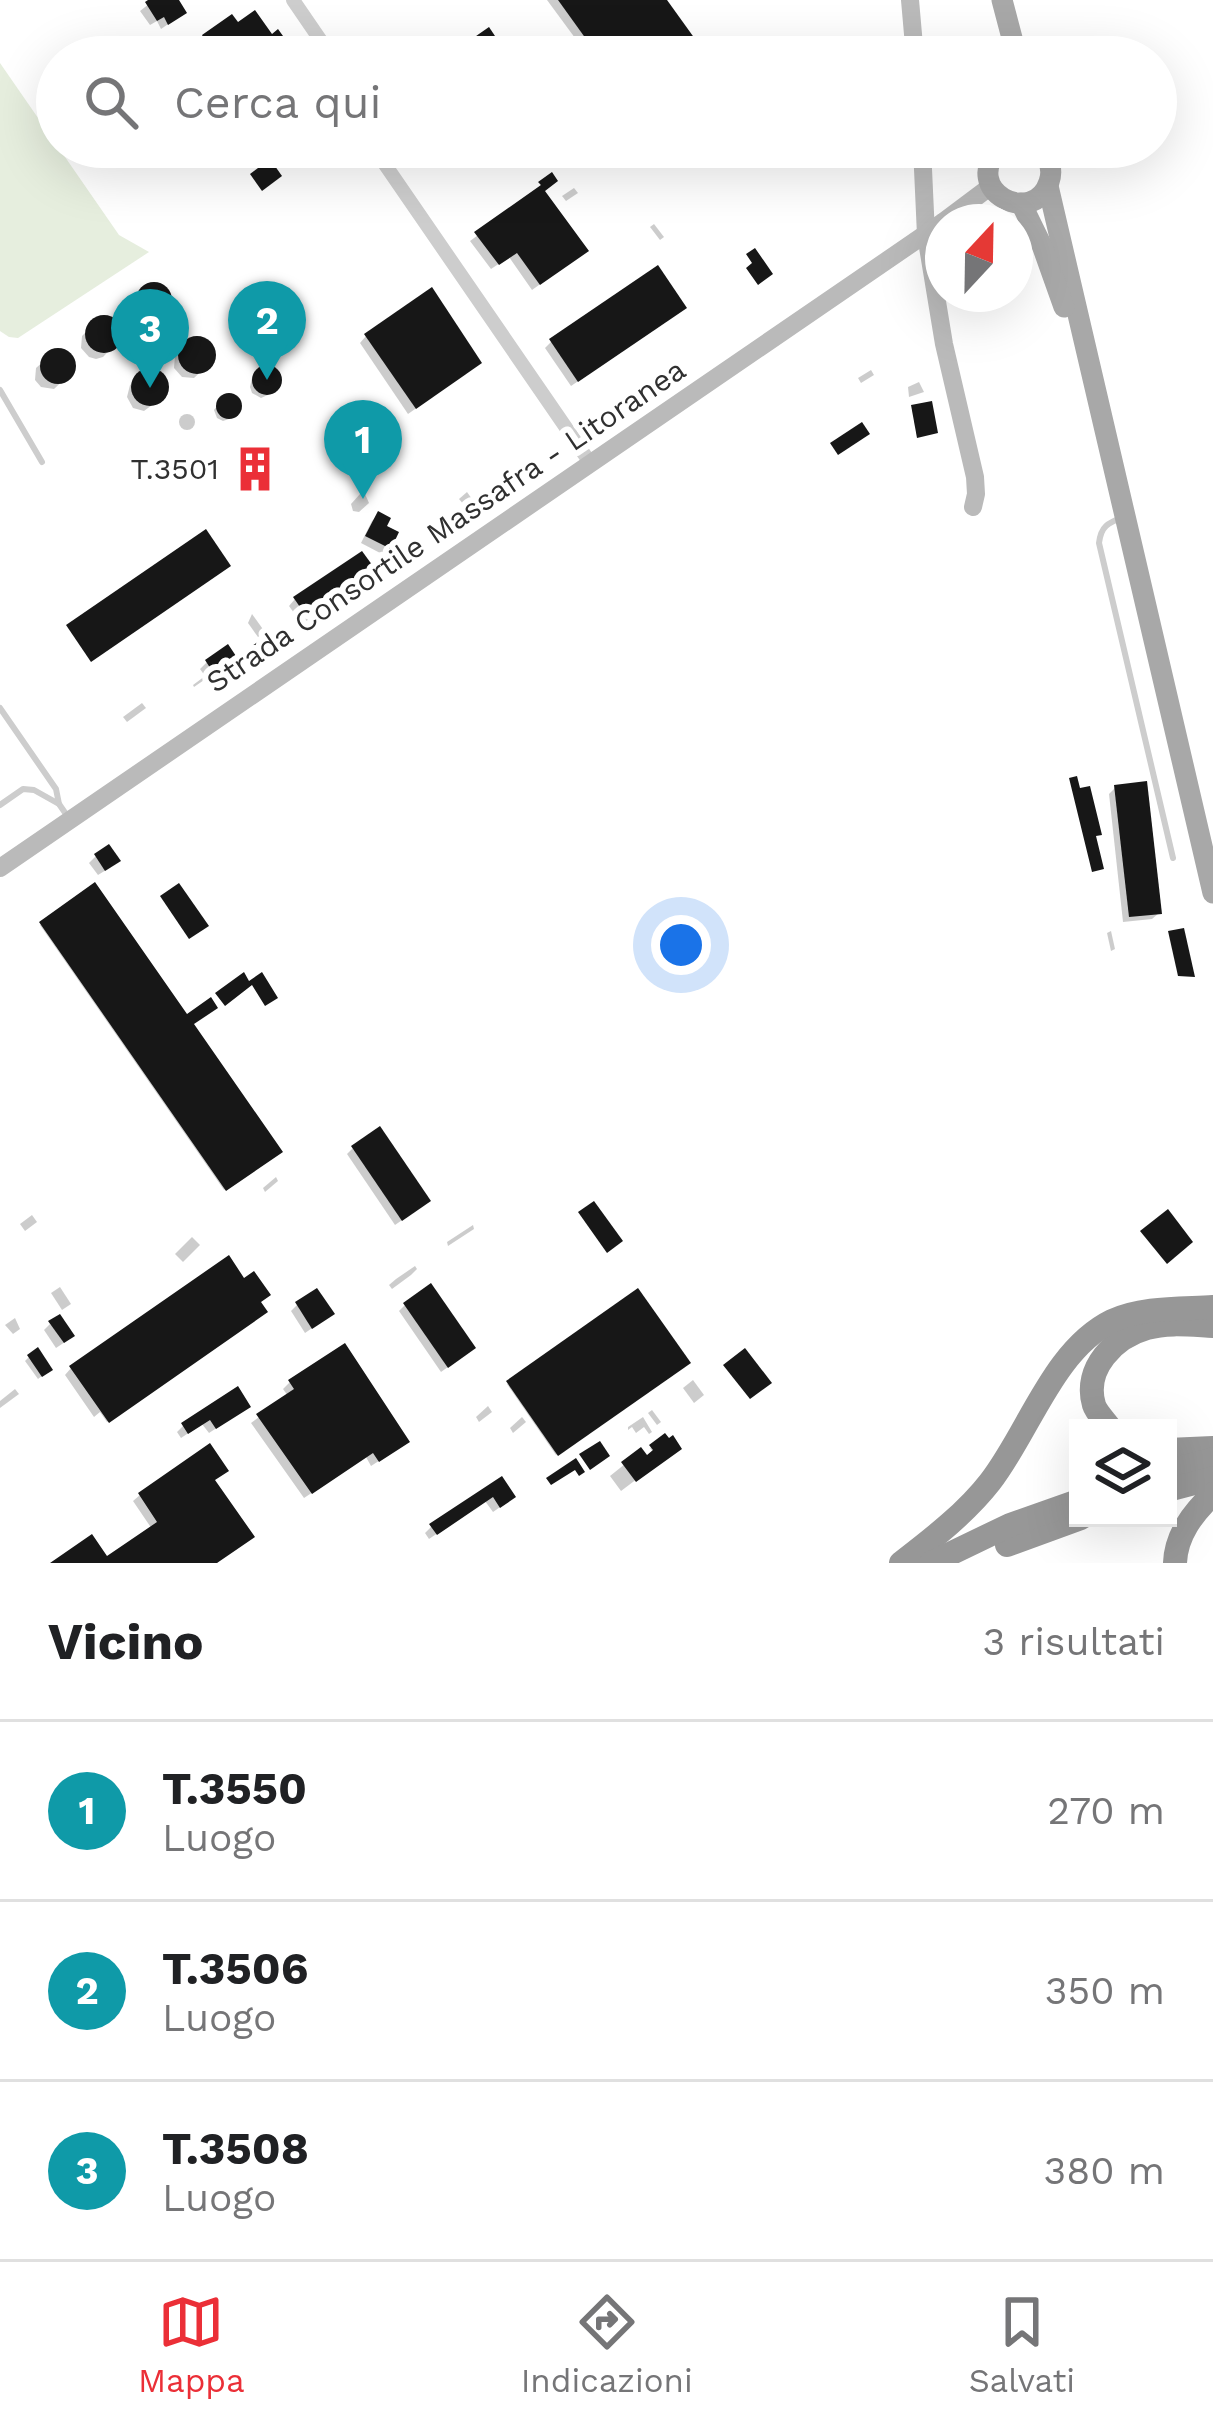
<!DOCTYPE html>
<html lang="it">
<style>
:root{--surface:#fff;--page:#f6f6f6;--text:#202124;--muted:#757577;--line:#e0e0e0;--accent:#eb2f37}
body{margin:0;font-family:"Work Sans",sans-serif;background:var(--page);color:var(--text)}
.controls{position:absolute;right:36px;bottom:36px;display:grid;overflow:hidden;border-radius:0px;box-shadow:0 12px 48px #0002}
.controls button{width:108px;height:108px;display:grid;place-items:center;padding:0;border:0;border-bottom:3px solid var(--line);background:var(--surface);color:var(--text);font:60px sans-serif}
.compass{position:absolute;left:925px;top:204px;width:108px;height:108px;border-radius:50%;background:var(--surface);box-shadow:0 12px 48px #0002;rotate:22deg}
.you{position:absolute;left:681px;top:945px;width:42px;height:42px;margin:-30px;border:9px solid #fff;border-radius:50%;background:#1a73e8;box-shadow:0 0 0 18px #1a73e833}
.badge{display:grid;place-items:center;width:78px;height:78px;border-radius:50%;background:var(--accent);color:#fff;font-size:39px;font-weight:700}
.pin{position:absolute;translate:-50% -99px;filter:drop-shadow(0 3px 6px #0008)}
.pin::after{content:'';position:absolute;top:63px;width:42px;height:36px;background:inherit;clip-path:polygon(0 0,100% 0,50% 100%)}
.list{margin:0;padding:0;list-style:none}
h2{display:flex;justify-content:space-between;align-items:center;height:156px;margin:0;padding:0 48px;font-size:51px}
h2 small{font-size:39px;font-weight:400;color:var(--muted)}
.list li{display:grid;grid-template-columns:78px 1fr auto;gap:36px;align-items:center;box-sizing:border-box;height:180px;padding:0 48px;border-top:3px solid var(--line)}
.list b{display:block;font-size:45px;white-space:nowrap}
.list p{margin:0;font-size:39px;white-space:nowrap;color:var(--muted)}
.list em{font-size:39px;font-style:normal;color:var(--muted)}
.icon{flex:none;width:66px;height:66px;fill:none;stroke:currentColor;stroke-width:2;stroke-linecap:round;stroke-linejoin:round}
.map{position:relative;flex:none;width:1213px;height:1563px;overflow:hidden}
.search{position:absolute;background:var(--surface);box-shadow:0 12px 48px #0002;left:36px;right:36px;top:36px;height:132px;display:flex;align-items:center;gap:30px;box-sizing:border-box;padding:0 42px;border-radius:66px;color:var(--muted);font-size:45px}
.sheet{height:696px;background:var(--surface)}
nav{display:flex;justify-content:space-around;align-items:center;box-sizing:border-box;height:168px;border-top:3px solid var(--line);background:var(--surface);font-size:33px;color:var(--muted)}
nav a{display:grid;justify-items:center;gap:6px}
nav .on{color:var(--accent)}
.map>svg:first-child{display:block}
</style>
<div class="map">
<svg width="1213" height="1563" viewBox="0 0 1213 1563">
<rect width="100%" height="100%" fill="#fff"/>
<path fill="#e6eede" d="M0,63L119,235L149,252L18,338L9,337L0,331Z"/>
<g fill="#0003">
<path d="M154,0H175L177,18L161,29L157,21L150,25L140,11Z"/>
<path d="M547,0H663L704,57H589Z"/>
<path d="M389,147H394L401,157L391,166L382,153Z"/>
<path d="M437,147H456L443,156Z"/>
<path d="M654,147H673L661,156Z"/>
<path d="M674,147H693L681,157Z"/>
<path d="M551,176L541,191L578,257L532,290L509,257L491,269L470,241L542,188L540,185Z"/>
<path d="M574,188L578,193L566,201L562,196Z"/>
<path d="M654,224L664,237L660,240L650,227Z"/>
<path d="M157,286L166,291L169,300L156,320L144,323L134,317L132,305L145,289Z"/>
<path d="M677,314L571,386L545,348L551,342Z"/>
<path d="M99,319L110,320L119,329L118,341L103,357L96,359L89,357L81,348L82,336Z"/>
<path d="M366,336L472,369L408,414L360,343Z"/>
<path d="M193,340H203L212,349L211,362L194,378L182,377L174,368L175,356Z"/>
<path d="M54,352L66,353L72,361L71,373L54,389L41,387L35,380L36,368Z"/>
<path d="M266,368L274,370L279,381L270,394L261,398L252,393L250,387L252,378Z"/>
<path d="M871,370L874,375L861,383L858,378Z"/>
<path d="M150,372L159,374L166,384L163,397L144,411L133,408L127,397L130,385Z"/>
<path d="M919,382L924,392L909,397L908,387Z"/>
<path d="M231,396L238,402V408L229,419L223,421L217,418L214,410L224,397Z"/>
<circle cx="187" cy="422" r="8"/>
<path d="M252,466L259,469L252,477L248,471Z"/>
<path d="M467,492L472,499L464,505L459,499Z"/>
<path d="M360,494H365L369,503L359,512L353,511L351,504Z"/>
<path d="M378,515L388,547L382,554L361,543L372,521Z"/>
<path d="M368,579L302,624L289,606L295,599Z"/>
<path d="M252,614L265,632L258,637L248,623Z"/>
<path d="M260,653L228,675L225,670L209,681L207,678L194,687L193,685L205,676L200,669L207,662L236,661Z"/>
<path d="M142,703L146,708L127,722L123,717Z"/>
<path d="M1116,787L1159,913L1152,919L1123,922L1109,794Z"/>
<path d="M96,856L111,867L98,875L89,863Z"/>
<path d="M95,887L279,1151L224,1190L40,925Z"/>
<path d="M1111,931L1115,949L1111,951L1107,933Z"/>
<path d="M353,1148L421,1207L395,1225L347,1154Z"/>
<path d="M276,1177L278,1181L265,1192L263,1188Z"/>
<path d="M32,1215L37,1222L25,1231L20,1224Z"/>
<path d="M473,1225L474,1229L448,1246L447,1242Z"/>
<path d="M192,1237L200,1245L183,1262L175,1254Z"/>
<path d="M415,1266L417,1269L411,1275L392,1289L389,1285L396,1279Z"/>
<path d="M60,1287L71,1304L62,1310L51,1293Z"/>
<path d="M638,1292L687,1363L556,1455L507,1384Z"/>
<path d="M258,1303L264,1313L107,1422L100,1412L94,1417L65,1375L71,1368Z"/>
<path d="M297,1305L324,1320L305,1333L291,1311Z"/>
<path d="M405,1305L466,1354L441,1372L399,1311Z"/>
<path d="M15,1318L20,1329L13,1334L5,1325Z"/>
<path d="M50,1324L65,1342L56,1348L44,1330Z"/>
<path d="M344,1347L399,1448L371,1466L366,1457L304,1498L251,1423L288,1396L283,1389L290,1382Z"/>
<path d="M29,1357L46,1373L38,1379L25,1361Z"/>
<path d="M693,1380L704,1395L694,1403L683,1388Z"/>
<path d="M15,1389L19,1394L0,1408V1401Z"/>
<path d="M488,1406L492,1412L479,1422L476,1417Z"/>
<path d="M652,1410L661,1422L657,1425L648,1413Z"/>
<path d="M241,1412L209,1433L202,1424L181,1438L177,1432L183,1426Z"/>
<path d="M522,1417L526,1422L513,1433L510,1428Z"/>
<path d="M643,1417L652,1432L649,1434L644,1427L636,1433L632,1427L628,1430V1427Z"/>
<path d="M665,1437L678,1448L621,1491L610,1476L640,1452L646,1460L654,1453L650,1448Z"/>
<path d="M501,1480L506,1503L493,1512L485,1501L429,1539L425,1533L431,1527Z"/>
<path d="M212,1481L215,1563H56L106,1560L152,1529L133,1501L140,1495Z"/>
</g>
<g fill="#171717">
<path d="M148,0H179L187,13L168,25L164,17L157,21L145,2Z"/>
<path d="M558,0H667L708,57H599Z"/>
<path d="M255,10L272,34L278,29L288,43L282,48L288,57H213L202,35L232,14L238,22Z"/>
<path d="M489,27L509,57H446Z"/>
<path d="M270,159L282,176L262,191L250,174Z"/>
<path d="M552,172L558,181L545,191L589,251L540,285L517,253L499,265L474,232L541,185L538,182Z"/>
<path d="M755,248L773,274L758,285L746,268L752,263L746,254Z"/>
<path d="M658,265L687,308L578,382L549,339Z"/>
<circle cx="154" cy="300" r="18"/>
<path d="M432,287L482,363L416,409L364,334Z"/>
<circle cx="104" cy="334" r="19"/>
<circle cx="197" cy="355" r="19"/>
<circle cx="58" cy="366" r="18"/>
<circle cx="267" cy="380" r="15"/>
<circle cx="150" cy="387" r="19"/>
<circle cx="229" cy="406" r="13"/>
<path d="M932,401L938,433L917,438L911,405Z"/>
<path d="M862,422L870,434L838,455L830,443Z"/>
<path d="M378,511L391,518L387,526L399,532L391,549L365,536Z"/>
<path d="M206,529L231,566L91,662L66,625Z"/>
<path d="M362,551L378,573L309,620L293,597Z"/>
<path d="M264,638L270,647L235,671L233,666L216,677L205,660L228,644L236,656Z"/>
<path d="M1077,776L1080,788L1090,786L1102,835L1096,836L1104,869L1092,872L1069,778Z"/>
<path d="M1147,781L1162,914L1129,917L1114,785Z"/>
<path d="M109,844L121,861L105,871L94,854Z"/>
<path d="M95,882L187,1014L211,997L218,1008L194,1024L283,1152L226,1191L39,922Z"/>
<path d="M179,883L209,926L189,939L160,896Z"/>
<path d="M1184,928L1195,977L1178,976L1168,931Z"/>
<path d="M244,972L249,981L262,972L278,998L265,1006L252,985L225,1006L215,993Z"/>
<path d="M380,1126L431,1201L402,1221L351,1146Z"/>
<path d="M594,1201L623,1241L607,1253L578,1212Z"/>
<path d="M1168,1209L1193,1242L1167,1264L1140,1231Z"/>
<path d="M229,1255L244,1278L254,1271L271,1295L261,1302L268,1312L109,1423L69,1366Z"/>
<path d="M431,1283L476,1348L448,1368L403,1303Z"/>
<path d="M317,1288L335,1314L312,1329L295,1302Z"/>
<path d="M638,1288L691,1363L558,1456L506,1381Z"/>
<path d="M60,1314L75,1336L64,1343L48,1321Z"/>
<path d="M345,1343L410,1442L379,1462L373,1453L312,1494L256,1414L294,1389L288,1380Z"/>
<path d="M38,1347L53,1370L42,1377L27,1355Z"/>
<path d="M745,1348L772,1383L750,1399L723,1365Z"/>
<path d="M238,1386L251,1407L216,1429L210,1420L188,1434L181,1423Z"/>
<path d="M665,1433L669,1438L673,1435L682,1449L636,1482L621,1462L641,1447L647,1455L653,1450L649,1445Z"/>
<path d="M600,1441L610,1456L590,1470L579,1454Z"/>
<path d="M210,1443L229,1471L215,1480L255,1537L217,1563H50L92,1534L107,1556L157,1522L138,1493Z"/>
<path d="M576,1458L585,1472L579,1476L575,1470L551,1485L546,1478Z"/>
<path d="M502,1476L516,1497L500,1508L493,1497L437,1535L429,1524Z"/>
</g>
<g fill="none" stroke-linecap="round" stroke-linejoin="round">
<g stroke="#cdcdcd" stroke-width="6">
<path d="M0,390L42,462"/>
<path d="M1123,517C1108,523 1101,526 1099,543L1173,858"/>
<path d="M0,708L56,789L59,804L68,817"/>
<path d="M0,805L23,789L34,790L59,804"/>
</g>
<g stroke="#cdcdcd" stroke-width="14">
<path d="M293,0L332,57"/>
<path d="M373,147L591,464"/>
</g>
<g stroke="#bababa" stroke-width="18">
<path d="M910,0L915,57"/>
<path d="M922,147L926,235L944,344L975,477L976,494L973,507"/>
<path d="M943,222L991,186"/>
<path d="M0,868L943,222"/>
</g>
<g stroke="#a8a8a8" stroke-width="21">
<path d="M1002,0L1017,57"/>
<path d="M1000,147C959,191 1034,228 1049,182C1054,168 1048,157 1038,147"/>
<path d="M1048,186L1213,893"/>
<path d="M1021,203L1043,248L1064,307"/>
</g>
<g stroke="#979797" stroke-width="24">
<path d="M1110,1428C1106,1422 1096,1412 1094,1405C1083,1368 1115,1337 1147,1328C1167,1322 1192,1325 1213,1326"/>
<path d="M1168,1450L1213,1448"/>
<path d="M1168,1471L1213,1459"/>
<path d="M1168,1490L1213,1478"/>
<path d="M1007,1545L1081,1518"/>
<path d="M901,1563C932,1539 966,1513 990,1482C1029,1432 1053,1350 1112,1321C1142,1307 1181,1309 1213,1307"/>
<path d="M931,1563L1010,1525L1078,1501"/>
<path d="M1175,1563C1176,1535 1193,1513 1213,1494"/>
</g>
</g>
<defs>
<g id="building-bare" transform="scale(3.6)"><path d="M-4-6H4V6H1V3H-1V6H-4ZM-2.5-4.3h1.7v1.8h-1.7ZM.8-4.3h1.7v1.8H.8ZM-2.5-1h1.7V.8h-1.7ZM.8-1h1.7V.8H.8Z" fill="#eb2f37" stroke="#fff" stroke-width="2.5" paint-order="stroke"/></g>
</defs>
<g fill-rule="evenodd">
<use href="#building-bare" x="255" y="469"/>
</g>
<g text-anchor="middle" stroke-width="12" stroke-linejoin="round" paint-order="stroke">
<g font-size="30" fill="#303030" stroke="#fff" text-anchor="end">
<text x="219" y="479">T.3501</text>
</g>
<g font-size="30" fill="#303030" stroke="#fff">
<text transform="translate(446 526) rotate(-34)" y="10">Strada Consortile Massafra - Litoranea</text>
</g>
</g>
</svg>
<div class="controls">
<button><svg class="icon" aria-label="layers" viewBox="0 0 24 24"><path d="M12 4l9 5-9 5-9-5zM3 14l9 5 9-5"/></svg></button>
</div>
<svg class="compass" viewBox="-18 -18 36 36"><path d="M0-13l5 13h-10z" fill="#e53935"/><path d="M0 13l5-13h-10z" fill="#757577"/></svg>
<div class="you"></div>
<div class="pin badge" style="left:363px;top:499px;background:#0f9aa8">1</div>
<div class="pin badge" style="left:267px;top:380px;background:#0f9aa8">2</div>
<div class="pin badge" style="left:150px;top:388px;background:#0f9aa8">3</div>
<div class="search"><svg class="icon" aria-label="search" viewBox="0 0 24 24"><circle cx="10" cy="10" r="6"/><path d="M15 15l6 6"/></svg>Cerca qui</div>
</div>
<section class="sheet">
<h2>Vicino<small>3 risultati</small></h2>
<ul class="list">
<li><span class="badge" style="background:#0f9aa8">1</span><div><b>T.3550</b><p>Luogo</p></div><em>270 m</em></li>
<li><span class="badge" style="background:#0f9aa8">2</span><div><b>T.3506</b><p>Luogo</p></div><em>350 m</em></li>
<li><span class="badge" style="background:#0f9aa8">3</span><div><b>T.3508</b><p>Luogo</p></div><em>380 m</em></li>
</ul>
</section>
<nav>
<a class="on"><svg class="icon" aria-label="map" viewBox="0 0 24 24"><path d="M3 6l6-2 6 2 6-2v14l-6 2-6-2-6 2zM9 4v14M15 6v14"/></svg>Mappa</a>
<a><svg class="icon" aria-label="directions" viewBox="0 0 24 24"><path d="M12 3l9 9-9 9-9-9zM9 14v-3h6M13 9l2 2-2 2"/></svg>Indicazioni</a>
<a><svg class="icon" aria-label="saved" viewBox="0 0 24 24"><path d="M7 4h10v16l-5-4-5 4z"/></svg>Salvati</a>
</nav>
